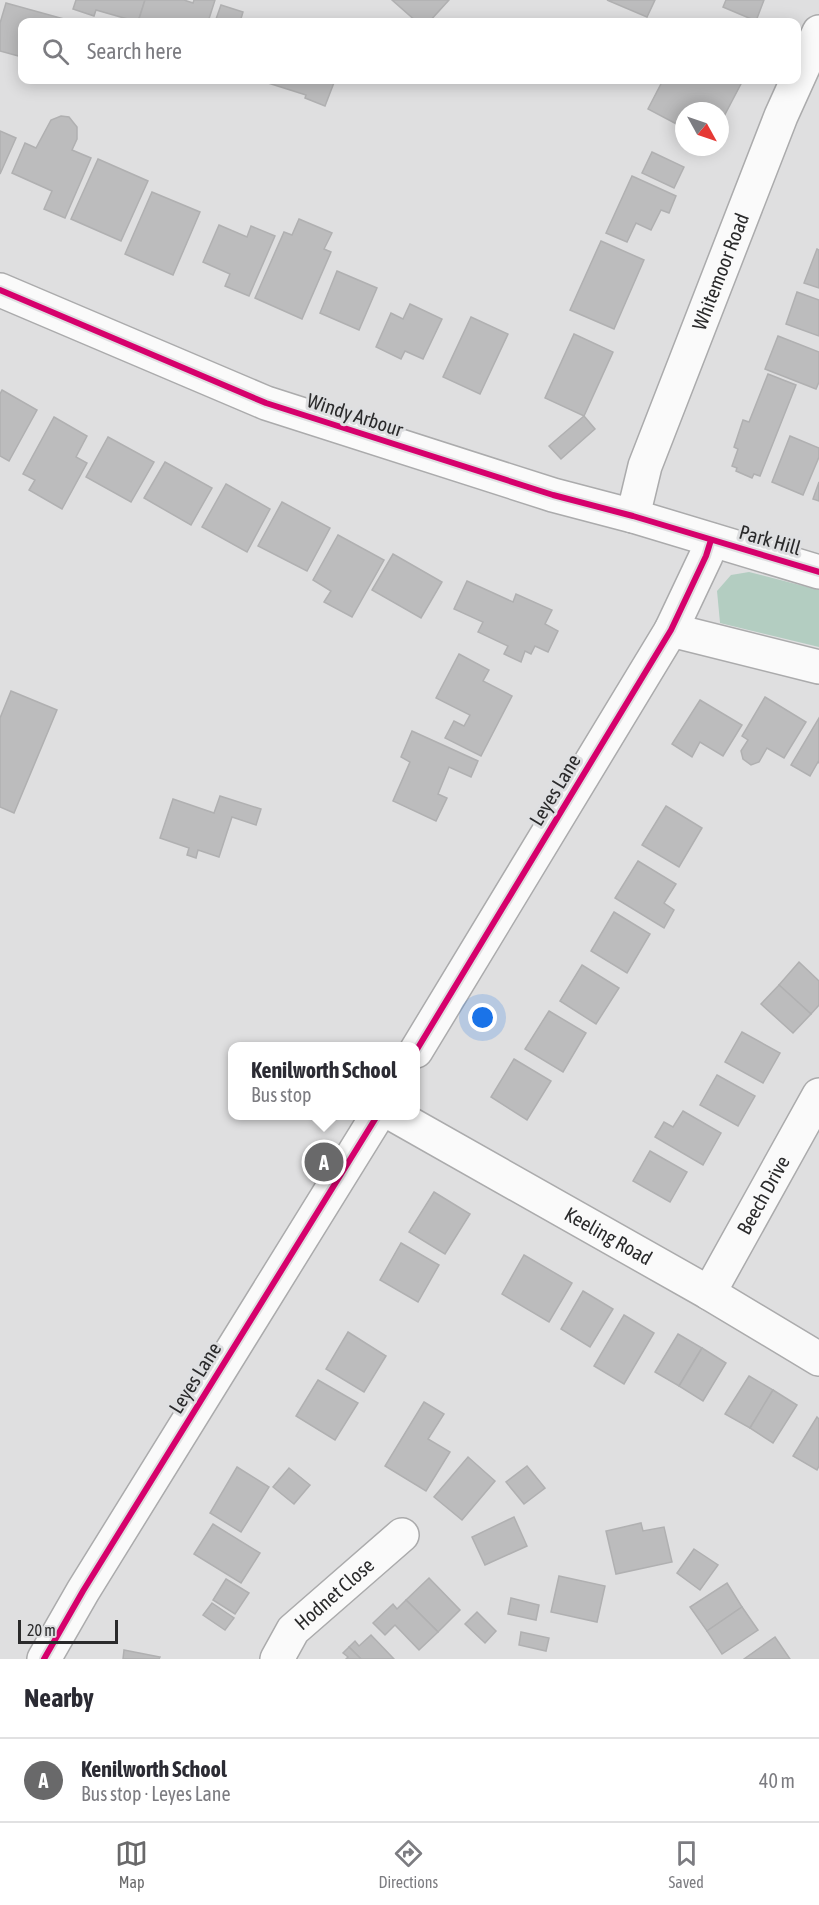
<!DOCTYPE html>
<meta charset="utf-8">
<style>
:root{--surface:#fff;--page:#f2f2f3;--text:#2b2b33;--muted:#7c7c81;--line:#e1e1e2;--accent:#69696a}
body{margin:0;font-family:"Asap Condensed",sans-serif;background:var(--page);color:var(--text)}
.compass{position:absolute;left:675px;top:102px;width:54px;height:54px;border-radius:50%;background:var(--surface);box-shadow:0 3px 15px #0003;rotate:130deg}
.scale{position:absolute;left:18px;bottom:15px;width:100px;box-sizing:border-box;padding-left:6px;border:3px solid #2a2a2b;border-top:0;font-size:16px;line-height:21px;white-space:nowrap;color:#2a2a2b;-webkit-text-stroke:4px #dedfe1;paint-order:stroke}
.you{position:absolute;left:483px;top:1018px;width:21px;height:21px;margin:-15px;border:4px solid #fff;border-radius:50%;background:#1a73e8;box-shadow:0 0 0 9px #1a73e833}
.badge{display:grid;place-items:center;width:39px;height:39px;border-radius:50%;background:var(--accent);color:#fff;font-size:20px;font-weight:700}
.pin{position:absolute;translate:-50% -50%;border:3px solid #fff;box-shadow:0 2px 6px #0006}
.popup{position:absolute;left:228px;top:1042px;width:192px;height:78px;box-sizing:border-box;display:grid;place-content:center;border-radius:12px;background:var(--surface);filter:drop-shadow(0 2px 4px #0005);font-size:20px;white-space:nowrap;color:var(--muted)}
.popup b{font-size:22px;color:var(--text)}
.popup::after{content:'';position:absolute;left:50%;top:100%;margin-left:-12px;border:12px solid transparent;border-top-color:var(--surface)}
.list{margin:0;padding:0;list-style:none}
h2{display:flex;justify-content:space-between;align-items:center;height:78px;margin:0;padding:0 24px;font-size:26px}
h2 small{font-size:20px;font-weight:400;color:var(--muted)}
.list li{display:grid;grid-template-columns:39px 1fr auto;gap:18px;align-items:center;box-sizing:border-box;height:84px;padding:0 24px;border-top:2px solid var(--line)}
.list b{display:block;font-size:22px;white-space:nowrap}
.list p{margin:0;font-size:20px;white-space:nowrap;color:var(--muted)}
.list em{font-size:20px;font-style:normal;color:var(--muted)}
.icon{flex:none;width:33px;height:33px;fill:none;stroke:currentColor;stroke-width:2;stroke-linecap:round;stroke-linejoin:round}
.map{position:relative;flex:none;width:819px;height:1659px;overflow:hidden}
.search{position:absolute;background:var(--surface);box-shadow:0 3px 15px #0003;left:18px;right:18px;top:18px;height:66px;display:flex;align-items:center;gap:15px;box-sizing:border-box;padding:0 21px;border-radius:12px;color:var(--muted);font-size:22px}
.sheet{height:162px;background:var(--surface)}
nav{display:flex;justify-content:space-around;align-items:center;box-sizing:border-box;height:84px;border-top:2px solid var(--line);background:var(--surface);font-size:16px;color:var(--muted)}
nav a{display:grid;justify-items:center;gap:3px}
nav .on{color:var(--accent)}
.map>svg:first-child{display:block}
</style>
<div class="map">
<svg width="819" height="1659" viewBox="0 0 819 1659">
<rect width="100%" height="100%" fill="#dfdfe0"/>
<path fill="#b3cdc1" d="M749,572L819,590V647L720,623L717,591L731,575Z"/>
<g fill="#bcbcbd" stroke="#b0b0b1" stroke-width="1.5">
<path d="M76,0H145L138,22L96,10L94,16L73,9Z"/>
<path d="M145,0H184L193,3L194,0H215L208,22H138Z"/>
<path d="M392,0H449L429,22H417Z"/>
<path d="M607,0H655L647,17Z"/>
<path d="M726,0H764L756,21L723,7Z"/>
<path d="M6,3L64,19L63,22H22V57L0,51V23Z"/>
<path d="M221,5L243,12L240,22H215Z"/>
<path d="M266,80H335L325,106L305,98L306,95L265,82Z"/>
<path d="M663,80H743L720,124V111H684V128L648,109Z"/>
<path d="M61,116L69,117L77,127V139L72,150L91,158L65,218L44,209L52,191L12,173L25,143L36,148L51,120Z"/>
<path d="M0,131L16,138L0,174Z"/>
<path d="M652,152L684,167L674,188L642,173Z"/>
<path d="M98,159L148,181L121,241L71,219Z"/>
<path d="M632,176L676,196L669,213L661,210L651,230L636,223L627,242L606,233Z"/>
<path d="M152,192L200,212L173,275L125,254Z"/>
<path d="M299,219L332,233L324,249L331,252L302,319L255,298L284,232L292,235Z"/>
<path d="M219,225L247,237L251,226L275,236L249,296L225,286L230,274L203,262Z"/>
<path d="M601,241L644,260L614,329L570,310Z"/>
<path d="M817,249L819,250V288L804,283Z"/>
<path d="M337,271L377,288L359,330L320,313Z"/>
<path d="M797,292L819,300V336L786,324Z"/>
<path d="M410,304L442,319L423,359L405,351L401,359L376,347L391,313L403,319Z"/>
<path d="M471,317L508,334L480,394L443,377Z"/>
<path d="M574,334L613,352L584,416L545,398Z"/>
<path d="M778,336L819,352V382L816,389L765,369Z"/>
<path d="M768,374L796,385L760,476L754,474L752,478L736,471L737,468L732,466L738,449L734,447L743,420L749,422Z"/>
<path d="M2,390L37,410L9,461L0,456V394Z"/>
<path d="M584,416L595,429L561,459L549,446Z"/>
<path d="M54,417L87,436L76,457L87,463L62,509L29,490L35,480L23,474Z"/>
<path d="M790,436L819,448V457L803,495L772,482Z"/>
<path d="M108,437L154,462L131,502L86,477Z"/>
<path d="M165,462L212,488L191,525L144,498Z"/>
<path d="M819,482V501L813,499Z"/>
<path d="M226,484L270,509L247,552L202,527Z"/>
<path d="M282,502L330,528L307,571L258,546Z"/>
<path d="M338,535L384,560L352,617L324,602L331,591L313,580Z"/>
<path d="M393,554L442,582L421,618L372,590Z"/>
<path d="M467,581L513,602L516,594L552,610L545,624L558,631L548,652L535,646L531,654L525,651L521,662L504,654L508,646L478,632L483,622L454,609Z"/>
<path d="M459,654L489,670L483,681L512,696L481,756L445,738L454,721L464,726L470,715L436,698Z"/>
<path d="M11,691L57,710L14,813L0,807V718Z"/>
<path d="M765,697L806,722L784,758L767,748L759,762L751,765L743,759L741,751L748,740L742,736Z"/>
<path d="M700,700L742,725L723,756L700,742L692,757L672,744Z"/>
<path d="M819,718V763L818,762L810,776L791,765Z"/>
<path d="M412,731L478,761L471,777L449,767L438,794L447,798L436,821L393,801L410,762L401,757Z"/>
<path d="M220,796L261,809L256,825L232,817L219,857L198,850L196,858L187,855L189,848L160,838L173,799L214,813Z"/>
<path d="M666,806L702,828L679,867L642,845Z"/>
<path d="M638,861L676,884L664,903L674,910L664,928L615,898Z"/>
<path d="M614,912L650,934L627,973L591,951Z"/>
<path d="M799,962L819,981V1005L811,1014L779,985Z"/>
<path d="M582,965L619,988L596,1024L560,1001Z"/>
<path d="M779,985L811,1014L793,1033L761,1004Z"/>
<path d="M549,1011L586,1033L563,1072L525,1049Z"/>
<path d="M742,1032L780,1053L763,1083L725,1062Z"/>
<path d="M514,1059L551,1081L527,1120L491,1097Z"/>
<path d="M717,1075L755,1096L738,1126L700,1105Z"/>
<path d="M683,1111L721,1133L703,1165L655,1137L664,1122L673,1127Z"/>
<path d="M650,1151L687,1172L670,1202L633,1181Z"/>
<path d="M434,1192L470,1214L445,1254L409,1232Z"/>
<path d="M401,1243L439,1265L418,1302L380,1280Z"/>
<path d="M524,1255L572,1283L549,1322L502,1294Z"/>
<path d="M583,1291L613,1309L590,1347L561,1329Z"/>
<path d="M624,1315L654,1333L624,1384L594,1366Z"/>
<path d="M348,1332L386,1356L364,1392L326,1369Z"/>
<path d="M678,1334L702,1348L679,1386L655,1372Z"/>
<path d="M702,1348L726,1363L703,1401L679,1386Z"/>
<path d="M749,1376L773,1390L750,1428L725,1414Z"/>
<path d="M318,1380L358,1403L335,1440L296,1416Z"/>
<path d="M773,1390L797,1405L773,1443L750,1428Z"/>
<path d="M424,1402L444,1414L428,1439L450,1452L426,1491L385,1466Z"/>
<path d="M817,1417L819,1419V1466L817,1470L793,1456Z"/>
<path d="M468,1457L495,1481L462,1520L434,1497Z"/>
<path d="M527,1466L545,1488L524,1504L506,1482Z"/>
<path d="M237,1467L269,1487L241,1532L210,1513Z"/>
<path d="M289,1468L310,1485L294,1504L273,1487Z"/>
<path d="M514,1517L527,1546L485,1565L472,1537Z"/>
<path d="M641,1523L643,1531L664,1527L672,1562L616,1574L606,1531Z"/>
<path d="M213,1524L260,1553L241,1583L194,1554Z"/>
<path d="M694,1549L718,1565L700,1590L677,1573Z"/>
<path d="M559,1576L605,1586L597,1622L551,1612Z"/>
<path d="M429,1578L460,1610L438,1632L406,1600Z"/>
<path d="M226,1579L249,1593L235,1614L213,1600Z"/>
<path d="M727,1583L742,1607L707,1631L690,1607Z"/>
<path d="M511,1598L539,1605L536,1620L508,1614Z"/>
<path d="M406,1600L438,1632L419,1650L395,1625L385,1635L373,1623L393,1604L397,1609Z"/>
<path d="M212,1603L234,1618L225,1630L203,1615Z"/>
<path d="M742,1607L758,1630L722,1654L707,1631Z"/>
<path d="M477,1612L496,1631L485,1643L465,1624Z"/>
<path d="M521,1632L549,1638L546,1651L519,1645Z"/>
<path d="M371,1635L394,1659H361L349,1647L355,1641L359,1646Z"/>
<path d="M775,1637L790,1659H744Z"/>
<path d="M349,1647L361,1659H346L348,1657L343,1653Z"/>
<path d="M124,1650L160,1657L159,1659H123Z"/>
</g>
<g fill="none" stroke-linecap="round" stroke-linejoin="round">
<g stroke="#ababac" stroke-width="36">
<g id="minor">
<path id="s1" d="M633,516L645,466L781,116L819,32"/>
<path d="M671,630L819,667"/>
<path d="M416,1051L671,630L706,556L711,540"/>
<path id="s2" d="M396,1116L709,1293L819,1359"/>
<path id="s3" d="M709,1293L819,1095"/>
<path d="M44,1659L83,1591L377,1116"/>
<path id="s4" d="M277,1659L293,1630L402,1535"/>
</g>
</g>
<g stroke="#ababac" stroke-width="36">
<path id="tertiary" d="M0,290L266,403L553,495L633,516L819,572"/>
</g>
<use href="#minor" stroke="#fafafa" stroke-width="33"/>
<use href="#tertiary" stroke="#fafafa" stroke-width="33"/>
<g stroke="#dedfe1" stroke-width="10">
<g id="cycleway">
<path d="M0,290L266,403L553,495L633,516L819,572"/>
<path d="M416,1051L671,630L706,556L711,540"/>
<path d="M44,1659L83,1591L377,1116"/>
</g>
</g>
<use href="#cycleway" stroke="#d6006c" stroke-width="6"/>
</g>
<g text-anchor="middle" stroke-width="6" stroke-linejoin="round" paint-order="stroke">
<g font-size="20" fill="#2a2a2b" stroke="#dedfe1">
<text dy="7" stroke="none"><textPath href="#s1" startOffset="260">Whitemoor Road</textPath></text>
<text transform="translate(355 415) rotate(18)" y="7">Windy Arbour</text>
<text transform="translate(770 540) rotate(16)" y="7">Park Hill</text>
<text transform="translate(555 790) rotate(-59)" y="7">Leyes Lane</text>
<text dy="7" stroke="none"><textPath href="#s3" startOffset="112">Beech Drive</textPath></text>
<text dy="7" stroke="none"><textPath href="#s2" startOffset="244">Keeling Road</textPath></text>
<text transform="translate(195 1378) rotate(-58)" y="7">Leyes Lane</text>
<text dy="7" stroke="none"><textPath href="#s4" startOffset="88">Hodnet Close</textPath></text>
</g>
</g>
</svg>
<svg class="compass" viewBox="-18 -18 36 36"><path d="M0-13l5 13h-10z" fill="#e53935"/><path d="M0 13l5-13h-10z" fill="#7c7c81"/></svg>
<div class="scale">20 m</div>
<div class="you"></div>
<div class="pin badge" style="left:324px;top:1162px">A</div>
<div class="popup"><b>Kenilworth School</b>Bus stop</div>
<div class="search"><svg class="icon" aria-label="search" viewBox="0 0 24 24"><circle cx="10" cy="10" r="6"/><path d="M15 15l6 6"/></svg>Search here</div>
</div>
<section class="sheet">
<h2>Nearby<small></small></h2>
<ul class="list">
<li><span class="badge">A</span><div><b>Kenilworth School</b><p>Bus stop · Leyes Lane</p></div><em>40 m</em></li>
</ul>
</section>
<nav>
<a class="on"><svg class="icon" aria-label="map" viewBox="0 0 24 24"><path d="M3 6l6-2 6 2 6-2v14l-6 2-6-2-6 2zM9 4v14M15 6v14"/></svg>Map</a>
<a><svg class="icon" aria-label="directions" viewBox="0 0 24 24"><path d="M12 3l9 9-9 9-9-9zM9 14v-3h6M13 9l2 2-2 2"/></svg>Directions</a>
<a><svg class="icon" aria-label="saved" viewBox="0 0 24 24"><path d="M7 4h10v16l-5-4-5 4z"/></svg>Saved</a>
</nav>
